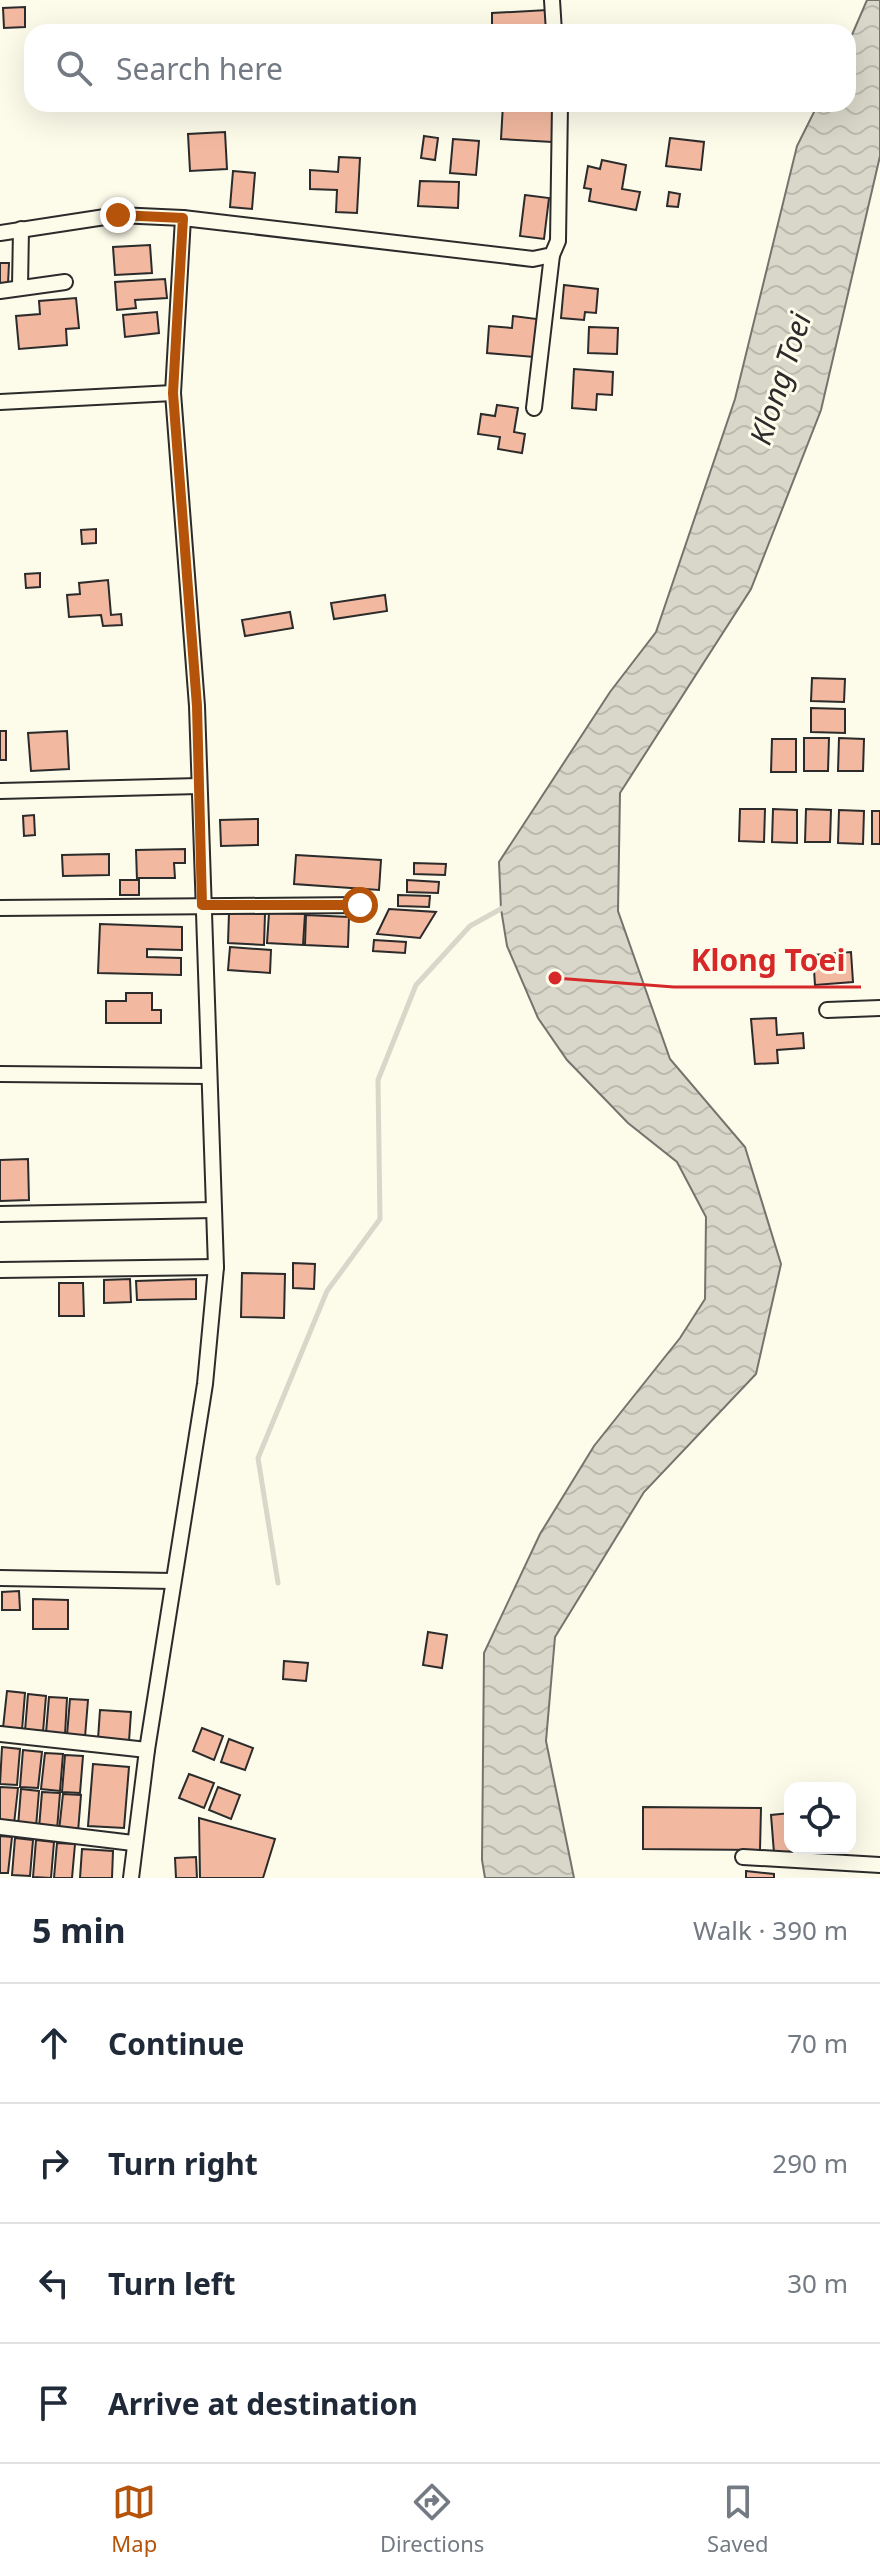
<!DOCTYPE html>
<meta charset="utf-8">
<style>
:root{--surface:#fff;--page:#f2f2f3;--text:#1f2937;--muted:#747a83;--line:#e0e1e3;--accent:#b45309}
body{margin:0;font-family:"Noto Sans",sans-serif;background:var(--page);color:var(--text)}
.controls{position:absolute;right:24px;bottom:24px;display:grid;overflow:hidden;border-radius:16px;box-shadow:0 8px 32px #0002}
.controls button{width:72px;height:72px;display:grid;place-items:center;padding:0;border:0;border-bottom:2px solid var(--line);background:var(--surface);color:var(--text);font:40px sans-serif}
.stop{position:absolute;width:24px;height:24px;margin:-18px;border:6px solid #b45309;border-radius:50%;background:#fff}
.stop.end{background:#b45309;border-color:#fff;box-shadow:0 2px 8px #0008}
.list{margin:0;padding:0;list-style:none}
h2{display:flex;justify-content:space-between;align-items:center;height:104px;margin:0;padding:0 32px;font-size:34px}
h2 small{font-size:26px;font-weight:400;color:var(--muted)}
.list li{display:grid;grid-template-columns:52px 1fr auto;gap:24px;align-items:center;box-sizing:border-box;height:120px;padding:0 32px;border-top:2px solid var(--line)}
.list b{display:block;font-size:30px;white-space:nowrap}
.list em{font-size:26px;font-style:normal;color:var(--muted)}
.icon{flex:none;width:44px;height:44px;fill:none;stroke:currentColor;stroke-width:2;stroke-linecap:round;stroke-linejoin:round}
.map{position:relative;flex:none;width:880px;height:1878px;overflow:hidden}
.search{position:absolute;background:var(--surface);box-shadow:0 8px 32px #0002;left:24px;right:24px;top:24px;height:88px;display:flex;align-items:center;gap:20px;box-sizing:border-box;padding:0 28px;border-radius:24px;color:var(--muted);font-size:30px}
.sheet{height:584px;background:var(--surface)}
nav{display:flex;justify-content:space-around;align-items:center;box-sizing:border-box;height:112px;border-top:2px solid var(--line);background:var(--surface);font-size:22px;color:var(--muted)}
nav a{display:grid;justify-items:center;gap:4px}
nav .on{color:var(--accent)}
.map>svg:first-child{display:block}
</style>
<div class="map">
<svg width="880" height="1878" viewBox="0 0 880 1878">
<defs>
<pattern id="water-waves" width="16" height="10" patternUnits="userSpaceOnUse" patternTransform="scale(2)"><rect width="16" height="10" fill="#d8d7c9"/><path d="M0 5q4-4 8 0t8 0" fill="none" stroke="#bab9ad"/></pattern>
</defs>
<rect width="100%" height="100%" fill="#fdfbea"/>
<path fill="url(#water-waves)" stroke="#74746e" stroke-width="2" d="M867,0H880V156L821,410L751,589L620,793L618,911L670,1059L745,1147L781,1264L756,1374L644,1492L555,1637L546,1741L574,1878H485L482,1860L484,1653L540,1534L594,1446L680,1338L705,1299L706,1217L677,1162L628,1123L567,1060L538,1018L507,946L501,909L499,862L610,692L656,632L735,399L797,146L818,104H848V44Z"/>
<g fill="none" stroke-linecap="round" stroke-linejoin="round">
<path stroke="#d8d7c9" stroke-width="5" d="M278,1583L258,1458L327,1291L380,1219L378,1080L416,985L470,926L506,906"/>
</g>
<g fill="#f2b8a0" stroke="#2b2b2b" stroke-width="2">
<path d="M25,7V27L4,28L3,8Z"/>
<path d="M547,10L548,32H492V13Z"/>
<path d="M503,104L553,107L552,142L501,139Z"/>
<path d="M225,132L227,169L190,171L188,134Z"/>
<path d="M424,136L438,138L435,160L421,158Z"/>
<path d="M670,138L704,142L701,170L666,166Z"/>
<path d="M453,139L479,141L476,175L450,173Z"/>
<path d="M339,157L360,158L357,213L336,212L337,190L310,189V170L338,172Z"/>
<path d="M602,160L626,165L622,189L640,192L636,210L589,201L591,189L584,188L588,166L600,169Z"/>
<path d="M233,171L255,173L252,209L230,207Z"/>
<path d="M420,181L459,182L458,208L418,206Z"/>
<path d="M669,192L680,194L678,207L667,206Z"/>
<path d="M525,195L549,198L544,239L520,236Z"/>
<path d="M150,245L152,273L115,275L113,247Z"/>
<path d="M0,263H9L8,284H0Z"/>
<path d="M165,279L167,298L135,300L136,308L117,310L115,282Z"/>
<path d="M564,285L598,289L596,313L585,312L584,320L561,318Z"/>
<path d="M76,298L79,328L66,329L67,345L19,349L16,316L40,314L39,301Z"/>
<path d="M157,312L159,333L125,337L123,315Z"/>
<path d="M513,316L537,319L534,357L487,353L489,326L512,328Z"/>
<path d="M589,327L618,328L617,354L588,353Z"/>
<path d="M574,369L613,372L612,395L597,394L596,410L572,408Z"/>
<path d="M497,405L518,408L514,432L525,434L522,453L498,449L500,437L478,434L481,414L495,416Z"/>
<path d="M96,529V543L82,544L81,530Z"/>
<path d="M40,573V587L26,588L25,574Z"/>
<path d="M108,580L111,615L121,614L122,625L103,626L101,615L69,617L67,595L80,594L79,583Z"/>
<path d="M385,595L387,611L334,619L331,603Z"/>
<path d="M290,612L293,628L245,636L242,620Z"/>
<path d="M812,678L845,679L844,702L811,701Z"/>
<path d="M811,708L845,709V733L811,732Z"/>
<rect x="0" y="731" width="6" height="29"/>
<path d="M67,731L69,769L31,771L28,733Z"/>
<path d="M804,738H829L828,771H804Z"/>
<path d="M839,738L864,739L863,771H838Z"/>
<path d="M772,739H796V772H771Z"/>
<path d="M740,809H765L764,842L739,841Z"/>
<path d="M773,809L797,810V843L772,842Z"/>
<path d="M806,809L831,810L830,842H805Z"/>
<path d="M839,810L864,811L863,844L838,843Z"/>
<rect x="872" y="811" width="8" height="33"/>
<path d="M34,815L35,835L24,836L23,816Z"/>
<path d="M258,819V845L221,846L220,820Z"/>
<path d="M185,849V863H174L175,878H139V895H120V880H137L136,850Z"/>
<path d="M109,854V875L63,876L62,855Z"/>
<path d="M296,855L381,860L379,890L294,884Z"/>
<path d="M414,863L446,864L445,875L414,874Z"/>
<path d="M407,880L439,882L438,893L407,892Z"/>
<path d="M398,895L430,896L429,907L398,906Z"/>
<path d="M389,909L436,912L420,938L377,934Z"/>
<path d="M229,913L265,914L264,945L228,943Z"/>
<path d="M269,913L305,914L303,945L267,943Z"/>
<path d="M306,915L349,917L348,947L305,945Z"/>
<path d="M100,924L182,927V950L147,949V957L181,958V975L98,973Z"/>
<path d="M374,940L406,942L405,953L373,951Z"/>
<path d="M230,947L271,950L270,973L228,970Z"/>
<path d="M851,952L853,982L815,985L813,955Z"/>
<path d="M126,993H152V1010H161V1023H106V1001H126Z"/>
<path d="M776,1018L777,1035L803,1033L804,1048L777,1050L778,1063L755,1064L751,1019Z"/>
<path d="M28,1159L29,1200L0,1201V1160Z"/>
<path d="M293,1263L315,1264L314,1289L293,1288Z"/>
<path d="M242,1273L285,1274L284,1318L241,1317Z"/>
<path d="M130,1279L131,1302L104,1303V1280Z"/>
<path d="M196,1279V1299L137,1300L136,1281Z"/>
<path d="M59,1283H83L84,1316H59Z"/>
<path d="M19,1591L20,1610H2V1592Z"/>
<path d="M33,1599L68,1600V1629H33Z"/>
<path d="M428,1632L447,1635L442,1668L423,1665Z"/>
<path d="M284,1661L308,1663L306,1681L283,1679Z"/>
<path d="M7,1691L25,1693L22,1730L3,1728Z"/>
<path d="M28,1694L46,1696L43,1732L25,1731Z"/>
<path d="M49,1697L67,1698L65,1735L46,1733Z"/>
<path d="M70,1699L88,1700L85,1737L67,1735Z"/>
<path d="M100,1710L131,1712L129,1741L98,1739Z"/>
<path d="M202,1728L223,1736L214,1760L193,1751Z"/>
<path d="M229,1739L253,1748L245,1770L221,1762Z"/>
<path d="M2,1747L20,1749L17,1785L0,1784Z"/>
<path d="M23,1750L42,1752L38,1788L20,1787Z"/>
<path d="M45,1753L63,1754L60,1791L41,1789Z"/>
<path d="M65,1755L83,1756L80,1793L62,1792Z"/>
<path d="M93,1764L129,1767L124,1828L88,1826Z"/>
<path d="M189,1774L214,1783L204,1808L179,1798Z"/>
<path d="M0,1787L18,1788L14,1824L0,1823Z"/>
<path d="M218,1787L240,1795L231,1819L209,1810Z"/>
<path d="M21,1789L39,1791L36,1827L18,1826Z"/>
<path d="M42,1792L60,1793L57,1830L39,1828Z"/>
<path d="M63,1794L81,1795L78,1832L59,1831Z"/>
<path d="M643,1807L761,1808L760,1850L643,1849Z"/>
<path d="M790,1813V1848L818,1849L774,1853L771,1815Z"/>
<path d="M199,1818L275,1839L263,1878H200Z"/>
<path d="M0,1836L12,1837L8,1873H0Z"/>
<path d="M15,1838L33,1840L30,1876L12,1875Z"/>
<path d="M36,1840L54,1842L51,1878L33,1877Z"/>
<path d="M57,1843L75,1844L72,1878H54Z"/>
<path d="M82,1849L113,1851L112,1878H80Z"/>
<path d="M196,1857L197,1878H176L175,1858Z"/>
<path d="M746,1871L774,1874V1878H746Z"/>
</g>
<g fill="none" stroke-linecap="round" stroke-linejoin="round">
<g stroke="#2b2b2b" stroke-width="18">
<g id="street">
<path d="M552,0L554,32"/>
<path d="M0,233L118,215L183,218L533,259L552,255L558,241L560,104"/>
<path d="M20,287L21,229"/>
<path d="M0,291L65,282"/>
<path d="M0,402L173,393"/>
<path d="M534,408L552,255"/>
<path d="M0,791L199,786"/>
<path d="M0,908L360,905"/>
<path d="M827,1010L880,1008"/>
<path d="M0,1074L209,1076"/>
<path d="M0,1214L214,1210"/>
<path d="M0,1270L216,1267"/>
<path d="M0,1578L173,1581"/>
<path d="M0,1734L147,1750"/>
<path d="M0,1827L133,1843"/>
<path d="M743,1857L880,1865"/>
<path d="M131,1878L147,1750L205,1384L216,1267L197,706L173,393L183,218"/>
</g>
</g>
<use href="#street" stroke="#fdfbea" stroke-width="14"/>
</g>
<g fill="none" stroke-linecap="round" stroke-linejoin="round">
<path stroke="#b45309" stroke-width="10" d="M118,215L183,218L173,393L197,706L202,905H360"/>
</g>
<g text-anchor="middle" stroke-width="6" stroke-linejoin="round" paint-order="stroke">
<g font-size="30" font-style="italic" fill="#2b2b2b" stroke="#fdfbea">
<text transform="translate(781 379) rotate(-72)" y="10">Klong Toei</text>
</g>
</g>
<path fill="none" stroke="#d62828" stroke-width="3" d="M555 978L674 987H861"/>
<circle fill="#d62828" stroke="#fdfbea" stroke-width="3" cx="555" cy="978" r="8"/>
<g font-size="30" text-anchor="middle" font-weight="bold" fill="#d62828" stroke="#fdfbea" stroke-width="6" stroke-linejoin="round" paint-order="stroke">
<text x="768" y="971">Klong Toei</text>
</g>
</svg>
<div class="controls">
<button><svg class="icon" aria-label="locate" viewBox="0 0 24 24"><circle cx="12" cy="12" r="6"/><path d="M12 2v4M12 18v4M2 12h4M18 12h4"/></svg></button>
</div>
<div class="stop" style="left:360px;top:905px"></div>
<div class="stop end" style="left:118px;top:215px"></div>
<div class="search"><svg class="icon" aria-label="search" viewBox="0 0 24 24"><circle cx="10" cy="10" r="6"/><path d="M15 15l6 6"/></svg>Search here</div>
</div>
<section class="sheet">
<h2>5 min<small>Walk · 390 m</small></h2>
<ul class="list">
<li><svg class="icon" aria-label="ahead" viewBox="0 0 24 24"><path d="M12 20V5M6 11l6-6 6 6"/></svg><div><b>Continue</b></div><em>70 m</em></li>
<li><svg class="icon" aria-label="right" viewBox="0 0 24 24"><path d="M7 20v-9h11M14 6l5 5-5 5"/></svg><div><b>Turn right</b></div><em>290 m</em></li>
<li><svg class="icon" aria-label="left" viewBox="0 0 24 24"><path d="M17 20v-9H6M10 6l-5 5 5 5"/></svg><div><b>Turn left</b></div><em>30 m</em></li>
<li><svg class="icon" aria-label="arrive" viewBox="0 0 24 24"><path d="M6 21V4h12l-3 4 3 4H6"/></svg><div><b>Arrive at destination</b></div></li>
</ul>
</section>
<nav>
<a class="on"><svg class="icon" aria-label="map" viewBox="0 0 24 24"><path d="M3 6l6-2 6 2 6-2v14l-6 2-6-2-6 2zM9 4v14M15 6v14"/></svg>Map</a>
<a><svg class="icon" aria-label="directions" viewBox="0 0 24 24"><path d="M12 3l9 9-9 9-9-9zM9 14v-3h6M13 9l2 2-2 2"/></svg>Directions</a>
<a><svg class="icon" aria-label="saved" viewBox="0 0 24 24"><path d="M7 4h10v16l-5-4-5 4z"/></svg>Saved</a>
</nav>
